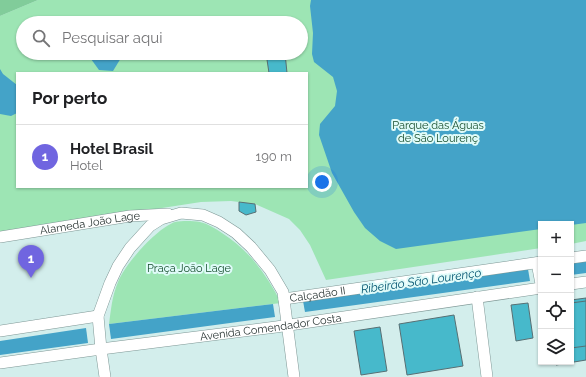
<!DOCTYPE html>
<html lang="pt">
<meta charset="utf-8">
<style>
:root{--surface:#fff;--page:#f2f2f2;--text:#202124;--muted:#757577;--line:#e0e0e0;--accent:#7065e0}
body{margin:0;font-family:Raleway,sans-serif;background:var(--page);color:var(--text)}
.controls{position:absolute;right:12px;bottom:12px;display:grid;overflow:hidden;border-radius:0px;box-shadow:0 1px 3px #0004}
.controls button{width:36px;height:36px;display:grid;place-items:center;padding:0;border:0;border-bottom:1px solid var(--line);background:var(--surface);color:var(--text);font:20px sans-serif}
.you{position:absolute;left:322px;top:182px;width:14px;height:14px;margin:-10px;border:3px solid #fff;border-radius:50%;background:#1a73e8;box-shadow:0 0 0 6px #1a73e833}
.badge{display:grid;place-items:center;width:26px;height:26px;border-radius:50%;background:var(--accent);color:#fff;font-size:13px;font-weight:700}
.pin{position:absolute;translate:-50% -33px;filter:drop-shadow(0 1px 2px #0008)}
.pin::after{content:'';position:absolute;top:21px;width:14px;height:12px;background:inherit;clip-path:polygon(0 0,100% 0,50% 100%)}
.list{margin:0;padding:0;list-style:none}
h2{display:flex;justify-content:space-between;align-items:center;height:52px;margin:0;padding:0 16px;font-size:17px}
h2 small{font-size:13px;font-weight:400;color:var(--muted)}
.list li{display:grid;grid-template-columns:26px 1fr auto;gap:12px;align-items:center;box-sizing:border-box;height:64px;padding:0 16px;border-top:1px solid var(--line)}
.list b{display:block;font-size:15px;white-space:nowrap}
.list p{margin:0;font-size:13px;white-space:nowrap;color:var(--muted)}
.list em{font-size:13px;font-style:normal;color:var(--muted)}
.icon{flex:none;width:22px;height:22px;fill:none;stroke:currentColor;stroke-width:2;stroke-linecap:round;stroke-linejoin:round}
.map{position:relative;flex:none;width:586px;height:377px;overflow:hidden}
.search{position:absolute;background:var(--surface);box-shadow:0 1px 3px #0004;left:16px;top:16px;width:292px;height:44px;display:flex;align-items:center;gap:10px;box-sizing:border-box;padding:0 14px;border-radius:22px;color:var(--muted);font-size:15px}
.panel{position:absolute;background:var(--surface);box-shadow:0 1px 3px #0004;left:16px;top:72px;width:292px;height:116px;border-radius:0px}
.map>svg:first-child{display:block}
</style>
<div class="map">
<svg width="586" height="377" viewBox="0 0 586 377">
<rect width="100%" height="100%" fill="#d3eeec"/>
<g fill="#9de5b4" fill-rule="evenodd">
<path d="M38,0H586V241L571,244V224H541V248L326,280L310,245L300,230L289,219L255,204L231,201L201,202L0,233V16ZM23,23H301V53H23ZM17,73H307V187H17Z"/>
<path d="M187,221C191,221 196,221 200,222C208,224 215,228 222,233C249,250 267,275 281,303L109,324C111,310 112,296 118,282C125,264 157,228 175,222C179,221 183,221 187,221Z"/>
</g>
<path fill="#81cc9a" d="M0,0H38L0,16Z"/>
<g fill="#44a3c8">
<path d="M311,0H586V223L571,225V224H541V229L396,249L380,241L365,228L354,212L332,173L319,135L320,124L335,106L337,91L333,77L314,62L312,54L313,33L310,6Z"/>
<path d="M92,53H124L113,71L99,70L91,59Z"/>
<path d="M0,69L3,74L17,85V113L11,116L0,114Z"/>
<path d="M586,260V273L571,275V263Z"/>
<path d="M528,269L530,281L305,312L303,301Z"/>
<path d="M273,304L275,317L111,339L109,324Z"/>
<path d="M86,328L88,343L0,355V341Z"/>
</g>
<g fill="#47b9cb" stroke="#586f73">
<path d="M266,53H285L287,73H269Z"/>
<path d="M239,202L255,204L256,212L246,215L239,211Z"/>
<path d="M586,298V360L556,365V362H571V300Z"/>
<path d="M586,301V346L571,348V303Z"/>
<path d="M528,303L533,338L516,341L511,305Z"/>
<path d="M454,315L463,366L407,375L399,324Z"/>
<path d="M380,327L387,371L361,375L354,331Z"/>
</g>
<g fill="none" stroke-linecap="round" stroke-linejoin="round">
<g stroke="#7e9795" stroke-width="12">
<g id="minor">
<path id="s1" d="M0,237L130,216L168,214"/>
<path d="M571,258L586,256"/>
<path d="M537,263L541,284"/>
<path d="M571,284L586,282"/>
<path d="M477,297L487,377"/>
<path id="s2" d="M284,299L541,262"/>
<path d="M0,331L98,316"/>
<path id="s3" d="M0,363L101,349L276,327L541,288"/>
<path d="M105,377L101,349L98,316L110,283L118,266L130,248L150,226L161,219L181,213L203,215L219,222L236,233L251,247L270,270L283,292L294,377"/>
</g>
</g>
<use href="#minor" stroke="#fff" stroke-width="11"/>
</g>
<g text-anchor="middle" stroke-width="4" stroke-linejoin="round" paint-order="stroke">
<g font-size="11" fill="#164e2d" stroke="#e0fbf9">
<text x="438" y="129">Parque das Águas<tspan x="438" dy="13">de São Lourenç</tspan></text>
<text x="189" y="272">Praça João Lage</text>
</g>
<g font-size="11" fill="#2c3736" stroke="#e0fbf9">
<text dy="4" stroke="none"><textPath href="#s1" startOffset="91">Alameda João Lage</textPath></text>
<text dy="4" stroke="none"><textPath href="#s2" startOffset="34">Calçadão II</textPath></text>
<text dy="4" stroke="none"><textPath href="#s3" startOffset="273">Avenida Comendador Costa</textPath></text>
</g>
<g font-size="12" font-style="italic" fill="#045570" stroke="#e0fbf9">
<text transform="translate(421 281) rotate(-8)" y="4">Ribeirão São Lourenço</text>
</g>
</g>
</svg>
<div class="controls">
<button>+</button>
<button>−</button>
<button><svg class="icon" aria-label="locate" viewBox="0 0 24 24"><circle cx="12" cy="12" r="6"/><path d="M12 2v4M12 18v4M2 12h4M18 12h4"/></svg></button>
<button><svg class="icon" aria-label="layers" viewBox="0 0 24 24"><path d="M12 4l9 5-9 5-9-5zM3 14l9 5 9-5"/></svg></button>
</div>
<div class="you"></div>
<div class="pin badge" style="left:31px;top:278px">1</div>
<div class="search"><svg class="icon" aria-label="search" viewBox="0 0 24 24"><circle cx="10" cy="10" r="6"/><path d="M15 15l6 6"/></svg>Pesquisar aqui</div>
<section class="panel">
<h2>Por perto<small></small></h2>
<ul class="list">
<li><span class="badge">1</span><div><b>Hotel Brasil</b><p>Hotel</p></div><em>190 m</em></li>
</ul>
</section>
</div>
